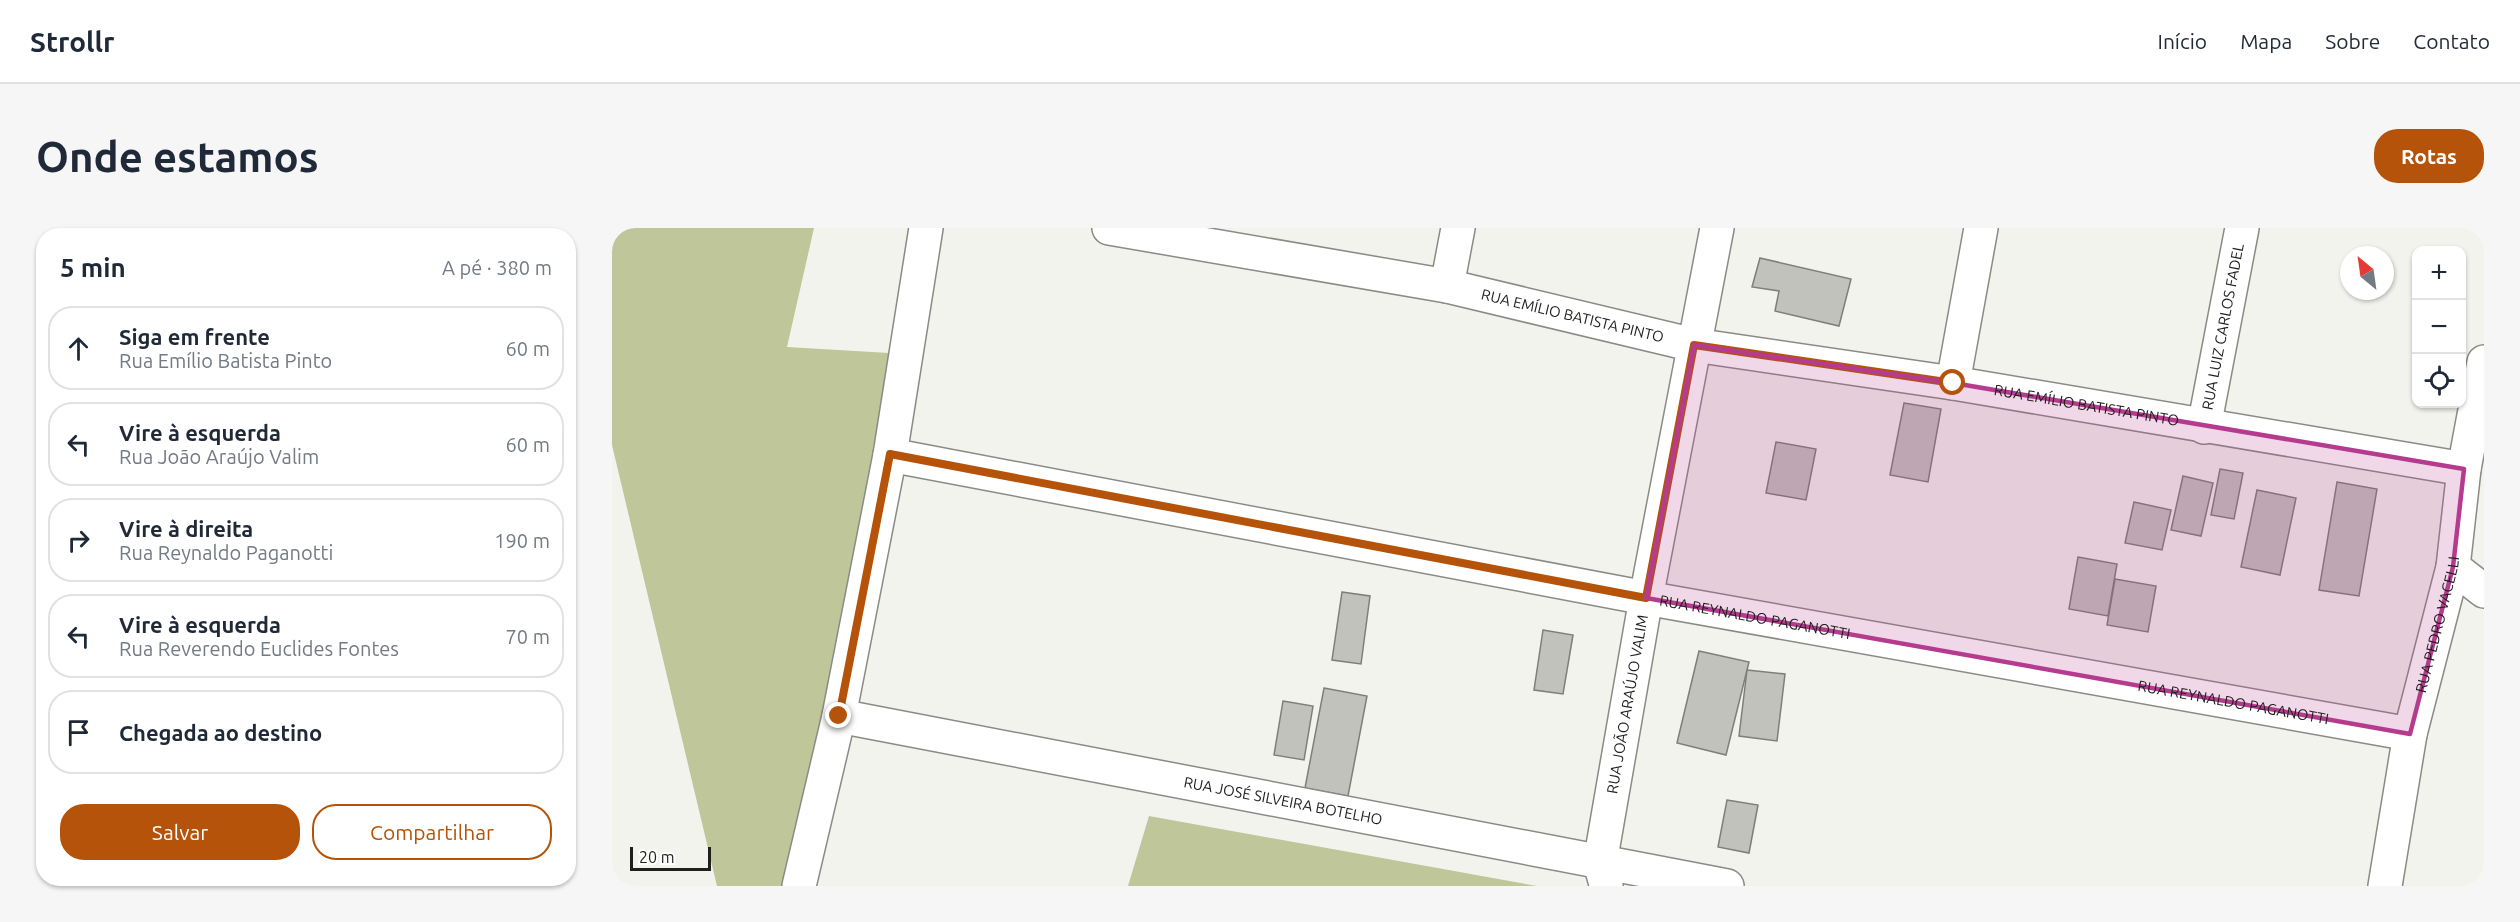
<!DOCTYPE html>
<html lang="pt">
<meta charset="utf-8">
<style>
:root{--surface:#fff;--page:#f6f6f7;--text:#1f2937;--muted:#747a83;--line:#e0e1e3;--accent:#b45309}
body{margin:0;font-family:Ubuntu,sans-serif;background:var(--page);color:var(--text)}
.controls{position:absolute;right:18px;top:18px;display:grid;overflow:hidden;border-radius:12px;box-shadow:0 2px 4px #0004}
.controls button{width:54px;height:54px;display:grid;place-items:center;padding:0;border:0;border-bottom:2px solid var(--line);background:var(--surface);color:var(--text);font:30px sans-serif}
.compass{position:absolute;left:1728px;top:18px;width:54px;height:54px;border-radius:50%;background:var(--surface);box-shadow:0 2px 4px #0004;rotate:331deg}
.scale{position:absolute;left:18px;bottom:15px;width:81px;box-sizing:border-box;padding-left:6px;border:3px solid #1f1f1d;border-top:0;font-size:16px;line-height:21px;white-space:nowrap;color:#1f1f1d;-webkit-text-stroke:4px #fffffe;paint-order:stroke}
.stop{position:absolute;width:18px;height:18px;margin:-14px;border:4px solid #b45309;border-radius:50%;background:#fff}
.stop.end{background:#b45309;border-color:#fff;box-shadow:0 2px 6px #0008}
.list{margin:0;padding:0;list-style:none}
h2{display:flex;justify-content:space-between;align-items:center;height:78px;margin:0;padding:0 24px;font-size:26px}
h2 small{font-size:20px;font-weight:400;color:var(--muted)}
.list li{display:grid;grid-template-columns:39px 1fr auto;gap:18px;align-items:center;box-sizing:border-box;height:84px;margin:0 12px 12px;padding:0 12px;border:2px solid var(--line);border-radius:24px}
.list b{display:block;font-size:22px;white-space:nowrap}
.list p{margin:0;font-size:20px;white-space:nowrap;color:var(--muted)}
.list em{font-size:20px;font-style:normal;color:var(--muted)}
.actions{display:flex;gap:12px;padding:18px 24px}
.actions a{flex:1;padding:14px 0;border:2px solid var(--accent);border-radius:24px;text-align:center;font-size:21px;color:var(--accent)}
.actions .main{background:var(--accent);color:#fff}
.icon{flex:none;width:33px;height:33px;fill:none;stroke:currentColor;stroke-width:2;stroke-linecap:round;stroke-linejoin:round}
.map{position:relative;flex:none;width:1872px;height:658px;overflow:hidden;border-radius:24px}
header{display:flex;align-items:center;gap:36px;box-sizing:border-box;height:84px;padding:0 30px;background:var(--surface);border-bottom:2px solid var(--line)}
header strong{font-size:28px}
nav{display:flex;gap:33px;margin-inline-start:auto;font-size:21px}
.intro{display:flex;align-items:center;justify-content:space-between;box-sizing:border-box;height:144px;padding:0 36px}
h1{margin:0;font-size:42px}
.button{padding:15px 27px;border-radius:24px;background:var(--accent);color:#fff;font-size:21px;font-weight:700}
main{display:flex;gap:36px;padding:0 36px}
aside{flex:1;background:var(--surface);border-radius:24px;box-shadow:0 2px 4px #0004}
.map>svg:first-child{display:block}
</style>
<header>
<strong>Strollr</strong>
<nav><a>Início</a><a>Mapa</a><a>Sobre</a><a>Contato</a></nav>
</header>
<div class="intro"><h1>Onde estamos</h1><a class="button">Rotas</a></div>
<main>
<aside>
<h2>5 min<small>A pé · 380 m</small></h2>
<ul class="list">
<li><svg class="icon" aria-label="ahead" viewBox="0 0 24 24"><path d="M12 20V5M6 11l6-6 6 6"/></svg><div><b>Siga em frente</b><p>Rua Emílio Batista Pinto</p></div><em>60 m</em></li>
<li><svg class="icon" aria-label="left" viewBox="0 0 24 24"><path d="M17 20v-9H6M10 6l-5 5 5 5"/></svg><div><b>Vire à esquerda</b><p>Rua João Araújo Valim</p></div><em>60 m</em></li>
<li><svg class="icon" aria-label="right" viewBox="0 0 24 24"><path d="M7 20v-9h11M14 6l5 5-5 5"/></svg><div><b>Vire à direita</b><p>Rua Reynaldo Paganotti</p></div><em>190 m</em></li>
<li><svg class="icon" aria-label="left" viewBox="0 0 24 24"><path d="M17 20v-9H6M10 6l-5 5 5 5"/></svg><div><b>Vire à esquerda</b><p>Rua Reverendo Euclides Fontes</p></div><em>70 m</em></li>
<li><svg class="icon" aria-label="arrive" viewBox="0 0 24 24"><path d="M6 21V4h12l-3 4 3 4H6"/></svg><div><b>Chegada ao destino</b></div></li>
</ul>
<div class="actions"><a class="main">Salvar</a><a>Compartilhar</a></div>
</aside>
<div class="map">
<svg width="1872" height="658" viewBox="0 0 1872 658">
<rect width="100%" height="100%" fill="#f2f3ed"/>
<g fill="#bfc699">
<path d="M0,0H202L175,119L294,126L180,658H105L0,217Z"/>
<path d="M537,588L925,658H516Z"/>
</g>
<g fill="#c1c2bc" stroke="#7e7f79" stroke-width="1.5">
<path d="M1148,30L1239,51L1227,98L1163,83L1167,63L1140,59Z"/>
<path d="M1292,175L1329,181L1316,254L1278,247Z"/>
<path d="M1164,214L1204,221L1194,272L1154,265Z"/>
<path d="M1608,241L1631,245L1622,291L1599,287Z"/>
<path d="M1571,248L1601,255L1589,308L1559,302Z"/>
<path d="M1725,254L1765,261L1747,368L1707,362Z"/>
<path d="M1645,262L1684,270L1668,347L1629,339Z"/>
<path d="M1522,274L1559,282L1550,322L1513,315Z"/>
<path d="M1466,329L1505,336L1496,388L1457,381Z"/>
<path d="M1503,351L1544,358L1536,404L1495,397Z"/>
<path d="M730,364L758,368L749,436L720,432Z"/>
<path d="M931,402L961,407L951,466L922,462Z"/>
<path d="M1087,423L1137,434L1114,527L1065,515Z"/>
<path d="M1135,442L1173,446L1165,513L1127,508Z"/>
<path d="M712,460L755,468L736,568L693,560Z"/>
<path d="M671,473L701,478L692,532L662,527Z"/>
<path d="M1115,572L1146,577L1137,625L1106,619Z"/>
</g>
<g fill="none" stroke-linecap="round" stroke-linejoin="round">
<g stroke="#8a8b85" stroke-width="36">
<g id="minor">
<path id="s1" d="M497,0L835,58L1082,117L1341,155L1852,241"/>
<path d="M835,58L846,0"/>
<path d="M1341,155L1369,0"/>
<path id="s2" d="M1592,199L1630,0"/>
<path id="s3" d="M278,227L1034,370L1798,506"/>
<path d="M1841,339L1872,363"/>
<path id="s4" d="M227,488L1115,658"/>
<path id="s5" d="M994,656L988,635L1034,370L1105,0"/>
<path d="M187,658L227,488L278,227L314,0"/>
<path id="s6" d="M1773,658L1798,506L1841,339L1852,241L1872,134"/>
</g>
</g>
<use href="#minor" stroke="#fff" stroke-width="33"/>
</g>
<g fill="none" stroke-linecap="round" stroke-linejoin="round">
<path stroke="#b45309" stroke-width="8" d="M227,488L278,226L1034,370L1082,117L1341,155"/>
</g>
<path fill="#b53b8f" fill-opacity="0.2" stroke="#b53b8f" stroke-width="4.5" stroke-linejoin="round" d="M1082,117L1341,155L1852,241L1841,339L1798,506L1034,370Z"/>
<g text-anchor="middle" stroke-width="4.5" stroke-linejoin="round" paint-order="stroke">
<g font-size="15" fill="#1f1f1d" stroke="#fffffe">
<text dy="5" stroke="none"><textPath href="#s1" startOffset="472">RUA EMÍLIO BATISTA PINTO</textPath></text>
<text dy="5" stroke="none"><textPath href="#s2" startOffset="102">RUA LUIZ CARLOS FADEL</textPath></text>
<text dy="5" stroke="none"><textPath href="#s1" startOffset="994">RUA EMÍLIO BATISTA PINTO</textPath></text>
<text dy="5" stroke="none"><textPath href="#s3" startOffset="880">RUA REYNALDO PAGANOTTI</textPath></text>
<text dy="5" stroke="none"><textPath href="#s6" startOffset="267">RUA PEDRO VACELLI</textPath></text>
<text dy="5" stroke="none"><textPath href="#s3" startOffset="1366">RUA REYNALDO PAGANOTTI</textPath></text>
<text dy="5" stroke="none"><textPath href="#s5" startOffset="183">RUA JOÃO ARAÚJO VALIM</textPath></text>
<text dy="5" stroke="none"><textPath href="#s4" startOffset="452">RUA JOSÉ SILVEIRA BOTELHO</textPath></text>
</g>
</g>
</svg>
<div class="controls">
<button>+</button>
<button>−</button>
<button><svg class="icon" aria-label="locate" viewBox="0 0 24 24"><circle cx="12" cy="12" r="6"/><path d="M12 2v4M12 18v4M2 12h4M18 12h4"/></svg></button>
</div>
<svg class="compass" viewBox="-18 -18 36 36"><path d="M0-13l5 13h-10z" fill="#e53935"/><path d="M0 13l5-13h-10z" fill="#747a83"/></svg>
<div class="scale">20 m</div>
<div class="stop" style="left:1341px;top:155px"></div>
<div class="stop end" style="left:227px;top:488px"></div>
</div>
</main>
